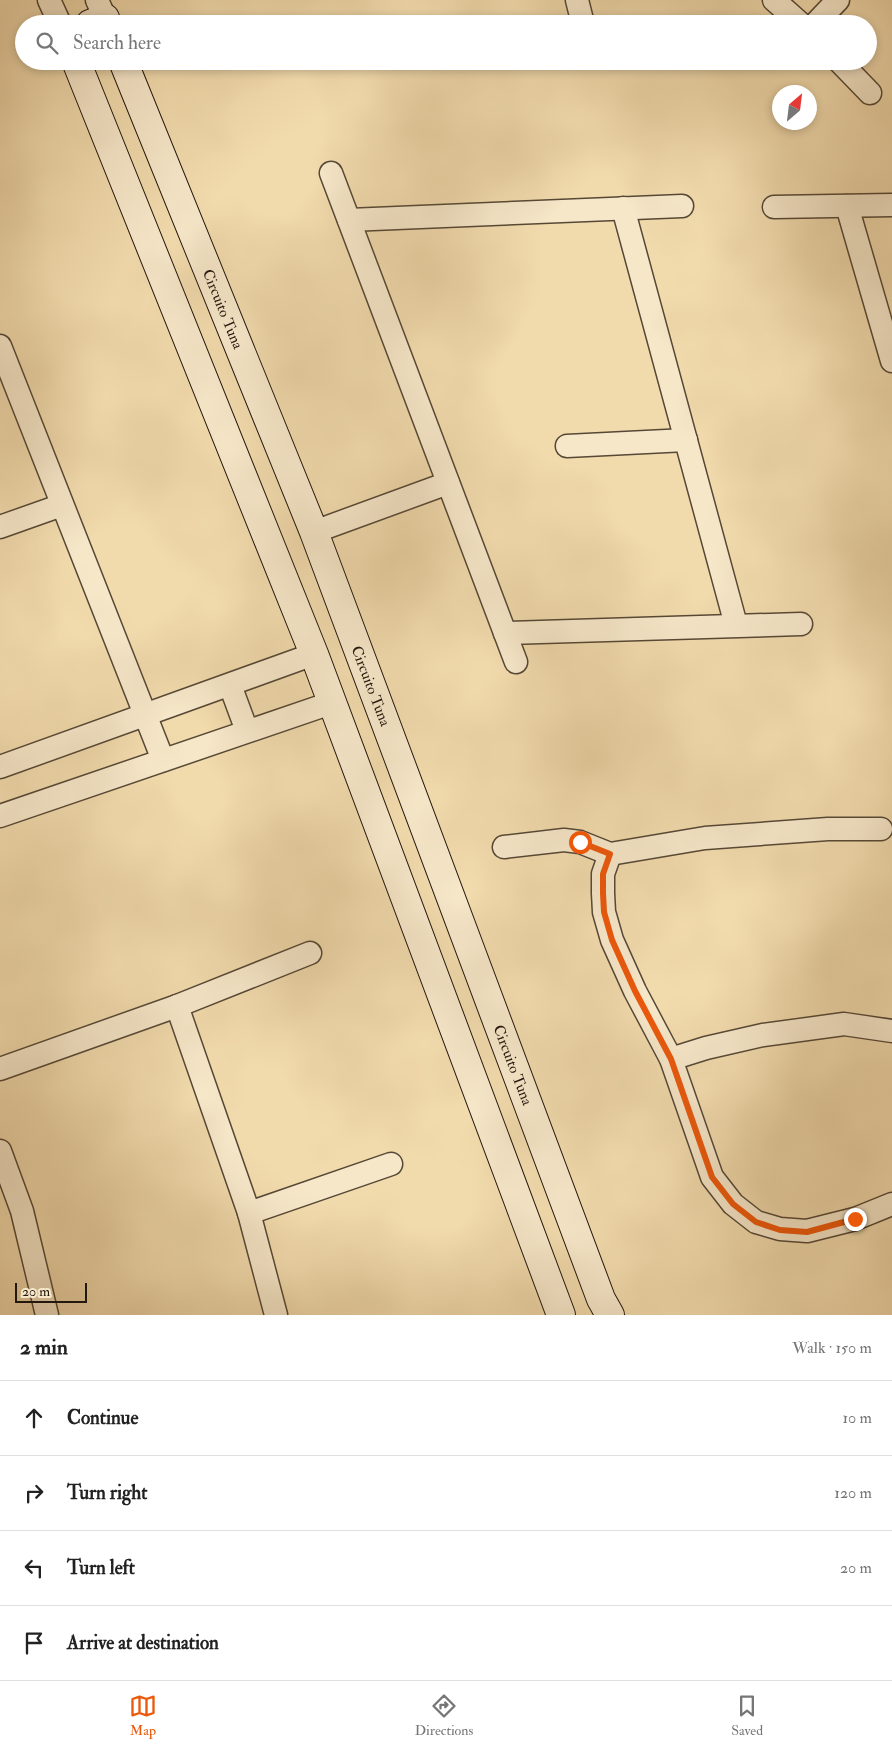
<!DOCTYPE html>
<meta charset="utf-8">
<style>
:root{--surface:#fff;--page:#f6f6f6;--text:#222;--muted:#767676;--line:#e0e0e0;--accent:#ea580c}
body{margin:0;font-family:"IM FELL Double Pica",serif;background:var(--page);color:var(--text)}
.compass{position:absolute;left:772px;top:85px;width:45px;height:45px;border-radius:50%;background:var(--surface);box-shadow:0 2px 8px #0003;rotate:28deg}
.scale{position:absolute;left:15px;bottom:12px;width:72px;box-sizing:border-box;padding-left:5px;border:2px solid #23170e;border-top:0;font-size:14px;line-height:18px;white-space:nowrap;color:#23170e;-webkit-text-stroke:4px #f6e7c9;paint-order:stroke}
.stop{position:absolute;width:15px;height:15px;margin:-11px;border:4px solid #ea580c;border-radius:50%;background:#fff}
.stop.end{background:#ea580c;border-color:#fff;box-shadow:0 1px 5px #0008}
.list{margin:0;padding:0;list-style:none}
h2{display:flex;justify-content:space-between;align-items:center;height:65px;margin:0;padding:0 20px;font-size:21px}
h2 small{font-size:16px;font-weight:400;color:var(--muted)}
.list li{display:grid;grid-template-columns:32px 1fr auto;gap:15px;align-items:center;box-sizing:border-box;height:75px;padding:0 20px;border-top:1px solid var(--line)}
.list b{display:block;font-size:19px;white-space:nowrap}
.list em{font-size:16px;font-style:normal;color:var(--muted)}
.icon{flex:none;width:28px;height:28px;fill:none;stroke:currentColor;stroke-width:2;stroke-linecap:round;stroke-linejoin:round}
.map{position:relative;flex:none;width:892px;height:1315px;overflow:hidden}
.search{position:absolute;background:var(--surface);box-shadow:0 2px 8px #0003;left:15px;right:15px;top:15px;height:55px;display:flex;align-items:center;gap:12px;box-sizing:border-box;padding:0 18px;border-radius:28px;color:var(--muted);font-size:19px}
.sheet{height:365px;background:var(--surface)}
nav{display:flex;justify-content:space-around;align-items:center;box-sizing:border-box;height:70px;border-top:1px solid var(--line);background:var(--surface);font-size:14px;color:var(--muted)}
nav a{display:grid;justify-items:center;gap:2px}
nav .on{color:var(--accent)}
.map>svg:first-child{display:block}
</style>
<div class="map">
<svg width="892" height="1315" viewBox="0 0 892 1315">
<rect width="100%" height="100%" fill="#f1daac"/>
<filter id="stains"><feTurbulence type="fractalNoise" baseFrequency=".004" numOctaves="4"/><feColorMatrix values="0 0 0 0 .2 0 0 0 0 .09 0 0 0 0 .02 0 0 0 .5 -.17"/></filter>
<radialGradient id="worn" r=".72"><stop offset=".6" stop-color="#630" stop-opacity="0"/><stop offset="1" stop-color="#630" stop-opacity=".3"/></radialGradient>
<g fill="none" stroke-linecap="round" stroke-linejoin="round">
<g stroke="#564836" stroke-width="25">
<g id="street">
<path d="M49,0L60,24"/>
<path d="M97,0L105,18"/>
<path d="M577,0L583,24"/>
<path d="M774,0L801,24"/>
<path d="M815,24L838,0"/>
<path d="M839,61L870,93"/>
<path d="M331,173L516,662"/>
<path d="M847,206L892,361"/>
<path d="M774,207L892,205"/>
<path d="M623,208L736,625"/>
<path d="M349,220L682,206"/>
<path d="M0,346L163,760"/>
<path d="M567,446L686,440"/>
<path d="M0,527L62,505"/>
<path d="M314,532L448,483"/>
<path d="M505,633L801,624"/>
<path d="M230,685L247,731"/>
<path d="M0,767L314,654"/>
<path d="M0,816L331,703"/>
<path d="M504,847L564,840L580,842L610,854L705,838L828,829H881"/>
<path d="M610,854L603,874V893L604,912L612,940L635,991L671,1059L712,1177L733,1204L756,1222L780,1229L807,1231L855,1219L892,1204"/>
<path d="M177,1006L249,1213L276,1315"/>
<path d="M671,1059L706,1048L763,1035L844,1024L892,1031"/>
<path d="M0,1069L177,1006L310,953"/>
<path d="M0,1151L22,1211L47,1315"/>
<path d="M249,1213L391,1164"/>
</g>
</g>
<g stroke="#23170e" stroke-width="30">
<g id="secondary">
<path d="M90,24L105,18L107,24"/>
<path d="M76,61L314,654L561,1315"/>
<path d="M123,61L314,532L601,1299L610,1315"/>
</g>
</g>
<use href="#street" stroke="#f6e7c9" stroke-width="22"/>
<use href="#secondary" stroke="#f6e7c9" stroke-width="28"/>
</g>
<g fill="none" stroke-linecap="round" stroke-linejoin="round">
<path stroke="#ea580c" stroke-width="6" d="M580,842L610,854L603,874V893L604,912L612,940L635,991L671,1059L712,1177L733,1204L756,1222L780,1230L807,1232L855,1219"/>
</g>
<g text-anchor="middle" stroke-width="4" stroke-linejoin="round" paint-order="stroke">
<g font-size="15" fill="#23170e" stroke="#f6e7c9">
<text transform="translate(223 309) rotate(68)" y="5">Circuito Tuna</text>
<text transform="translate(371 686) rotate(69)" y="5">Circuito Tuna</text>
<text transform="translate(513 1065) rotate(69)" y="5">Circuito Tuna</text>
</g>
</g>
<rect width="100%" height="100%" filter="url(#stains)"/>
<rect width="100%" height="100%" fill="url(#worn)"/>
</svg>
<svg class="compass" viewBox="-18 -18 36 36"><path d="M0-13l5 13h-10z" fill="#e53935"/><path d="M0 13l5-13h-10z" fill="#767676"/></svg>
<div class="scale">20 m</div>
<div class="stop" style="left:580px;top:842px"></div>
<div class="stop end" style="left:855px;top:1219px"></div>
<div class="search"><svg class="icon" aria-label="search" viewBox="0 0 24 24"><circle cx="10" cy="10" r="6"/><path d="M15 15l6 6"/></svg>Search here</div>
</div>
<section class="sheet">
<h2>2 min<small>Walk · 150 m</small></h2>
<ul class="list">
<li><svg class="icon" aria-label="ahead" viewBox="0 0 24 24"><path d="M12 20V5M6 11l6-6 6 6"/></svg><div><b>Continue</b></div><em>10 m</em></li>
<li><svg class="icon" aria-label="right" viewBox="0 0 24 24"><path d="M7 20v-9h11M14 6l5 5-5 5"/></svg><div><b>Turn right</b></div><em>120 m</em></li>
<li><svg class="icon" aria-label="left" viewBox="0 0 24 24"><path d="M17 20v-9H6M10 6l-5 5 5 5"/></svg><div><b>Turn left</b></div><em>20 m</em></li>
<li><svg class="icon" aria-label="arrive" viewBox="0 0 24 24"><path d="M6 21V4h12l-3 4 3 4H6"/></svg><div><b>Arrive at destination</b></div></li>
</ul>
</section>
<nav>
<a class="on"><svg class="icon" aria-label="map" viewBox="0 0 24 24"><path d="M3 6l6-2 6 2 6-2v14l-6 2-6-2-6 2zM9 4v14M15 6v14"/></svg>Map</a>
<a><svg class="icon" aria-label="directions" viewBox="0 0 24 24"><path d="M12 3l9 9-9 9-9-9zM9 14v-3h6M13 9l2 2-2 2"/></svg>Directions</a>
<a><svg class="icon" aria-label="saved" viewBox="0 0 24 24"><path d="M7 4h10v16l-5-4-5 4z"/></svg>Saved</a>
</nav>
